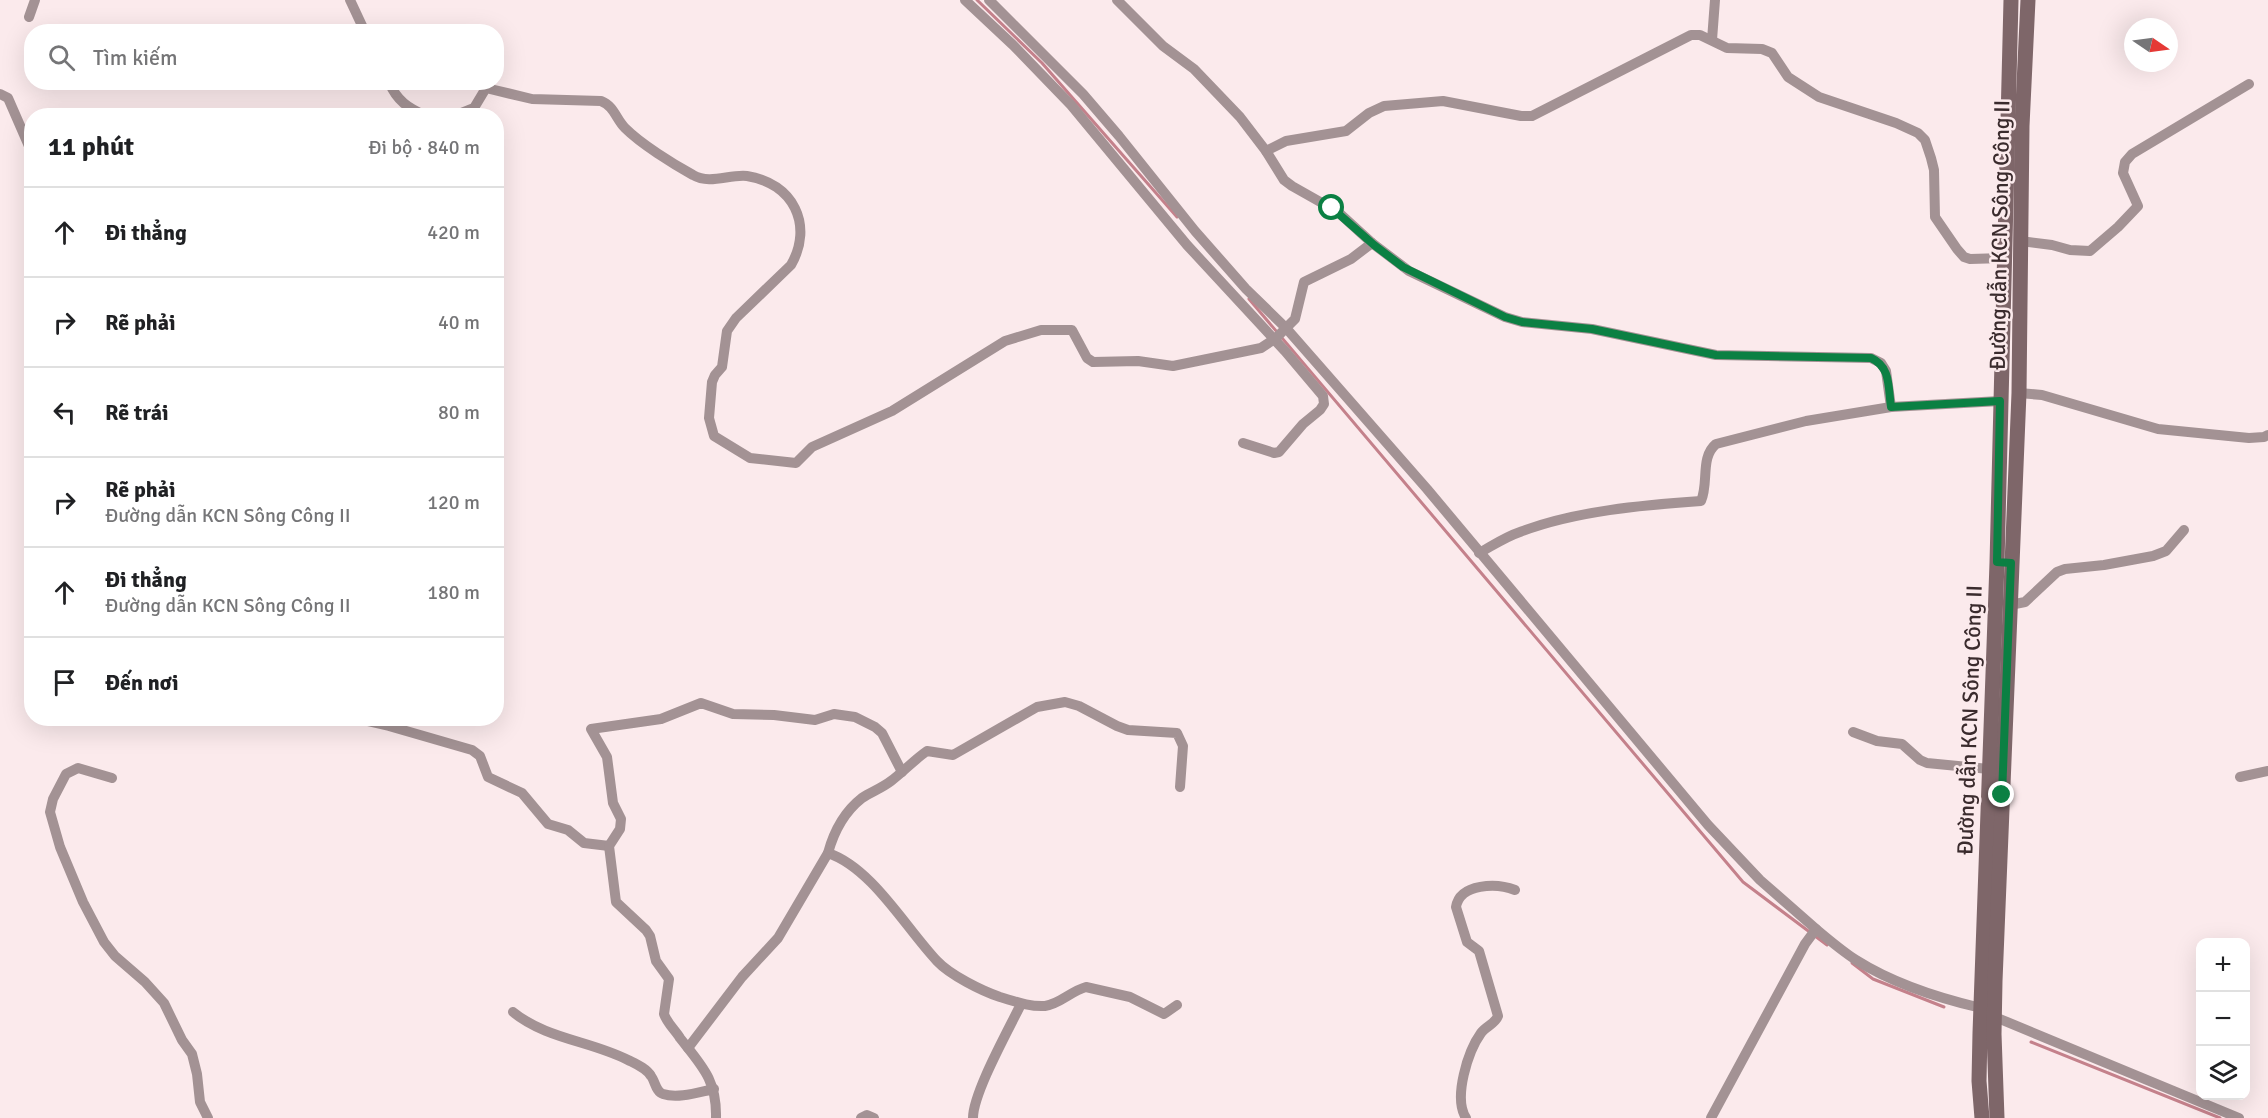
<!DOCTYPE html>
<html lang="vi">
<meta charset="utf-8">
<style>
:root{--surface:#fff;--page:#f6f6f6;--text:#202124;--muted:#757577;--line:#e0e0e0}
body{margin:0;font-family:Signika,sans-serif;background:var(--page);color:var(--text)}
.controls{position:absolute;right:18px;bottom:18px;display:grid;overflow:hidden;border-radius:12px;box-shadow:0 6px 24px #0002}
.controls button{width:54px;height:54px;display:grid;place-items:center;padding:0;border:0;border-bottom:2px solid var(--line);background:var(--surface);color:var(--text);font:30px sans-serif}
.compass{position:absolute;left:2124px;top:18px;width:54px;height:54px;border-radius:50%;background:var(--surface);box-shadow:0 6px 24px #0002;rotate:103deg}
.stop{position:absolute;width:18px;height:18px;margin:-14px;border:4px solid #0b8043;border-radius:50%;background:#fff}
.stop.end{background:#0b8043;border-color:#fff;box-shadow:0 2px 6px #0008}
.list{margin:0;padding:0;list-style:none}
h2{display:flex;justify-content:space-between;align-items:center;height:78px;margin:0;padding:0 24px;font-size:26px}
h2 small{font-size:20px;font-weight:400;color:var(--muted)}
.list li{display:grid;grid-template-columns:39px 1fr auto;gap:18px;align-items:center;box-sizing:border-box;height:90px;padding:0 24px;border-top:2px solid var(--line)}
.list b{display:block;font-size:22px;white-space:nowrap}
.list p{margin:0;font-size:20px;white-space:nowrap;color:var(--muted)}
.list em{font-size:20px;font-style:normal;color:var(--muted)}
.icon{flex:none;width:33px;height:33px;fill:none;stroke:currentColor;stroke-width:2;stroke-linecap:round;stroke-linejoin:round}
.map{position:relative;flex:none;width:2268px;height:1118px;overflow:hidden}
.search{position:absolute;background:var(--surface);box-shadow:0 6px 24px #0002;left:24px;top:24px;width:480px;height:66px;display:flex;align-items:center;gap:15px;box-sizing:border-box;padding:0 21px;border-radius:24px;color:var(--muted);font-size:22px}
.panel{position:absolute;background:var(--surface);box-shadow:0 6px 24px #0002;left:24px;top:108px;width:480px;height:618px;border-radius:24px}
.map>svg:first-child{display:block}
</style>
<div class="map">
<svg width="2268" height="1118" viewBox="0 0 2268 1118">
<rect width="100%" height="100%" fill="#fbeaec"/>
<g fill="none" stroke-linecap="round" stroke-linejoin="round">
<g stroke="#c4818b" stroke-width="3">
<path d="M977,0L1042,63L1177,217"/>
<path d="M1249,299L1743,882L1827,945"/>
<path d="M1852,963L1873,979L1944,1007"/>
<path d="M2031,1042L2220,1118"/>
</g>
<g stroke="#a39294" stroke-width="10">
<path d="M350,0L365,32"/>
<path d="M965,0L1013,45L1071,105L1187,245L1285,351L1323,396L1324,404L1320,410L1303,424L1279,452L1274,453L1243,443"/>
<path d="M989,0L1083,94L1119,136L1195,231L1246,289L1286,328L1427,489L1708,825L1760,880L1816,929"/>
<path d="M1117,0L1163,46L1194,69L1240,117L1266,151L1284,180L1292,186L1338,212L1372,243L1409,271L1505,317L1522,322L1592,329L1716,355L1871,358L1881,363L1886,371L1891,407"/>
<path d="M29,17L35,0"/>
<path d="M1712,40L1715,0"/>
<path d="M389,82C397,101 408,108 426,116"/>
<path d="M0,94L8,98L32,153"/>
<path d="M454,116L474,108L486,88L532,99L601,101C614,106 616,119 625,128C641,144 673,164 693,175C710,185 729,174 747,176C793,183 814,225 791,265L736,318L727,331L722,367L715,375L712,382L709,418L714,436L750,458L796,463L812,447L892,411L1005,341L1041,330H1072L1087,358L1093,362L1138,361L1173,366L1261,348L1276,338L1295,319L1304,282L1351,259L1372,243"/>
<path d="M1266,151L1286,141L1346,131L1369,113L1384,106L1443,101L1521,116H1532L1691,35H1700L1727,48L1762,49L1772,53L1788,77L1819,97L1896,123L1918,133L1925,140L1931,158L1934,170L1935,217L1957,249L1964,257L1970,259L2004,258"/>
<path d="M2021,241L2052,245L2070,250L2090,251L2118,227L2138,206L2123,173L2125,162L2132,154L2249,84"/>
<path d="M2019,393L2042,395L2158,429L2249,438L2264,437L2268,435"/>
<path d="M1479,553C1492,546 1505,537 1520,532C1575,511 1643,505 1701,501C1709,483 1700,457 1716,444L1806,421L1891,407L2000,401"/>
<path d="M2010,605L2025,602L2057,572L2065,569L2104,565L2153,556L2166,551L2184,530"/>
<path d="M354,718L389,726L472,750L480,756L488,777L522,793L548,824L568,830L584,843L609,846"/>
<path d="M1853,732L1877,741L1902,744L1920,760L1927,763L1989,769"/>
<path d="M2240,777L2268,771"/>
<path d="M112,778L78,768L66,774L53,799L50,812L60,847L83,902L104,942L115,956L145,982L164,1003L182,1040L192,1054L197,1074L200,1102L208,1118"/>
<path d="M828,853C872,868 905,927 937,961C950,975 982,991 1000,997C1014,1001 1029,1007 1045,1006C1060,1004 1071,991 1086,987L1130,997L1164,1014L1177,1005"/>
<path d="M513,1012C546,1039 591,1041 628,1060C636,1064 646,1068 651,1076C655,1081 656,1092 663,1094C678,1099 699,1092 714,1089"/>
<path d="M1995,1017L2239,1118"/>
<path d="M688,1048L742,977L778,938L828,853C834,831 844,812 862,798C871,792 882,788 891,781C903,772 914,760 927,751L953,755L1037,707L1065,702L1079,706L1117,726L1128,730L1177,733L1183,746L1180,787"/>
<path d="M716,1118C717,1080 702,1066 680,1038C675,1030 667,1023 664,1014L669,979L656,961L650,936L646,930L616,902L609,846L620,829L621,819L613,803L607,757L591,729L661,719L701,703L733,714L774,715L815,720L834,714L855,717L875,727L882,733L902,772"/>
<path d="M861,1118L867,1115L874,1118"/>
<path d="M973,1118C973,1093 1009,1029 1021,1004"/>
<path d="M1466,1118C1453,1098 1468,1051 1481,1033C1486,1026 1495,1024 1498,1016L1479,951L1467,942L1456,907C1460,883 1497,883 1515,890"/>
<path d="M1711,1118L1805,944L1816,929C1829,940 1842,951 1856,960C1894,984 1938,998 1981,1008"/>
</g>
<g stroke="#7e6669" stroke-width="15">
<path d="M1982,1118L1979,1081L1980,1033L1997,563L2011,0"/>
<path d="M1997,1118L1994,1034L1995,981L2019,393L2022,126L2028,0"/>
</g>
</g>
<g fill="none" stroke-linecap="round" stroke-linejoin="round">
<path stroke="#0b8043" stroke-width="8" d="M1332,208L1374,245L1403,267L1505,317L1522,322L1592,329L1716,355L1871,358C1891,367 1888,387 1891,407L2000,401L1997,562L2011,563L2002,795"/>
</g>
<g text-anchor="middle" stroke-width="5" stroke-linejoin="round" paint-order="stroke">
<g font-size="22" fill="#3a2b2d" stroke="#fbeaec">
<text transform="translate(1999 235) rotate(-89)" y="8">Đường dẫn KCN Sông Công II</text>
<text transform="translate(1969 720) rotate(-88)" y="8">Đường dẫn KCN Sông Công II</text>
</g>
</g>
</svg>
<div class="controls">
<button>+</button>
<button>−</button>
<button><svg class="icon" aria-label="layers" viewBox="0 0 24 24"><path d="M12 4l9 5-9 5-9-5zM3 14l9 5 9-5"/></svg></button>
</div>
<svg class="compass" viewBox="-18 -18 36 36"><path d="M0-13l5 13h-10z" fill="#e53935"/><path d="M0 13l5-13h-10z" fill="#757577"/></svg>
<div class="stop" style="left:1332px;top:208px"></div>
<div class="stop end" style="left:2002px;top:795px"></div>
<div class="search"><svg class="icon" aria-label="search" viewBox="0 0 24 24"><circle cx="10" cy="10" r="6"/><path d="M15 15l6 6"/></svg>Tìm kiếm</div>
<section class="panel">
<h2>11 phút<small>Đi bộ · 840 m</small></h2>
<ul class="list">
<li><svg class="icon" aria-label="ahead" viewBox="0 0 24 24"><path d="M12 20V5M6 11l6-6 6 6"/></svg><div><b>Đi thẳng</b></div><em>420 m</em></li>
<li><svg class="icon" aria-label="right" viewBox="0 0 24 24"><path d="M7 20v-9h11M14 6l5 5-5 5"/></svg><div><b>Rẽ phải</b></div><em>40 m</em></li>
<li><svg class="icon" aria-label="left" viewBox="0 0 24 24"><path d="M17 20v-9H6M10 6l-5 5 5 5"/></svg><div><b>Rẽ trái</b></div><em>80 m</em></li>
<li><svg class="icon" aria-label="right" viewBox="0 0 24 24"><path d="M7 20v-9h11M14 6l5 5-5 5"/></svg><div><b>Rẽ phải</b><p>Đường dẫn KCN Sông Công II</p></div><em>120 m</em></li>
<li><svg class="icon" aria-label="ahead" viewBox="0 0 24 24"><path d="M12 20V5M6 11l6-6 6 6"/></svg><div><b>Đi thẳng</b><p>Đường dẫn KCN Sông Công II</p></div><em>180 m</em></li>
<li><svg class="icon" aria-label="arrive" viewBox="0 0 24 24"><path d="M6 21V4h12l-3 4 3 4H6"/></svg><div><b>Đến nơi</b></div></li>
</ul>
</section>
</div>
